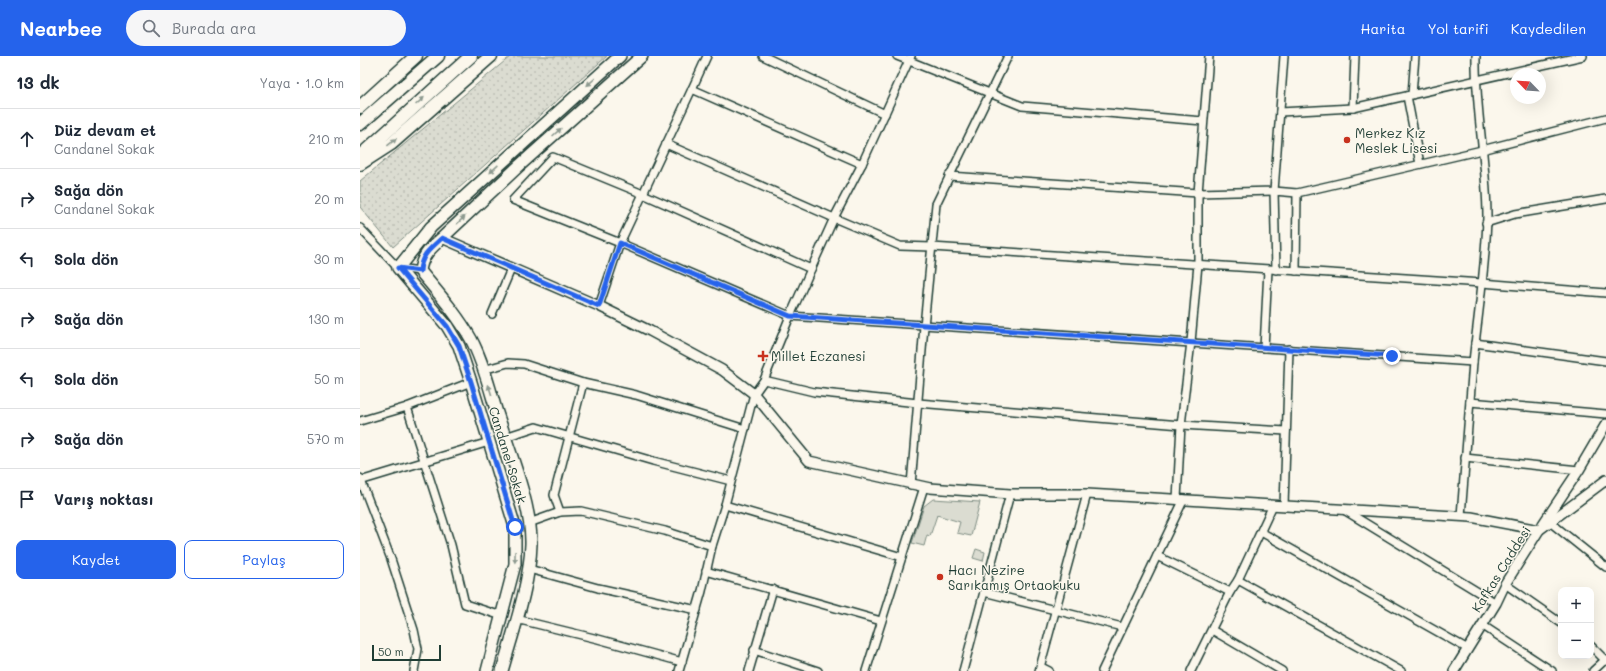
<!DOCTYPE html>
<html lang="tr">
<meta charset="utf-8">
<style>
:root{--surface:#fff;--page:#f6f6f7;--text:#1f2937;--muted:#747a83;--line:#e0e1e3;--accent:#2563eb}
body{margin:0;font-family:Mali,sans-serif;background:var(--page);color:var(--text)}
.controls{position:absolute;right:12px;bottom:12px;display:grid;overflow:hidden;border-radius:8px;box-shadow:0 4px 16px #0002}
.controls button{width:36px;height:36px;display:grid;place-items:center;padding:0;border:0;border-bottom:1px solid var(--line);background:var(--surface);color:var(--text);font:20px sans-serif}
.compass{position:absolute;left:1150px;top:12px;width:36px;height:36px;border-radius:50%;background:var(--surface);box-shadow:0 4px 16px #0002;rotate:295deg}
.scale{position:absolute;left:12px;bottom:10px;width:69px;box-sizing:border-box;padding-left:4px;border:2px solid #1f3d34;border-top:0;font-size:11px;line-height:14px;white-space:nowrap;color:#1f3d34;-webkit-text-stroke:3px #fbf7ec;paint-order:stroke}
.stop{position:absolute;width:12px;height:12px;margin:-9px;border:3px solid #2563eb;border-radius:50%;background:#fff}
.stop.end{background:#2563eb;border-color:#fff;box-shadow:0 1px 4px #0008}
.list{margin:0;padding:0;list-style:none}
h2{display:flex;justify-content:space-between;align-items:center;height:52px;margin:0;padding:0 16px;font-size:17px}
h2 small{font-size:13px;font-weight:400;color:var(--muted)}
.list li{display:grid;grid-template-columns:26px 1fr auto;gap:12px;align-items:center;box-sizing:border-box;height:60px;padding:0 16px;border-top:1px solid var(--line)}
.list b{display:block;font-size:15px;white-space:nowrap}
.list p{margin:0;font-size:13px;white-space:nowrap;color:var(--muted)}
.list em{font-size:13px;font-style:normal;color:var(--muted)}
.actions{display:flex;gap:8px;padding:12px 16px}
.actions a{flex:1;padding:9px 0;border:1px solid var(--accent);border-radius:8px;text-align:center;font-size:14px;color:var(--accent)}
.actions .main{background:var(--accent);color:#fff}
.icon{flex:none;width:22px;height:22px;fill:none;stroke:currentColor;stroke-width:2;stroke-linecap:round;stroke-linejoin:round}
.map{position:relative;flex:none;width:1246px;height:615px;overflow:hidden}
header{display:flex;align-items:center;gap:24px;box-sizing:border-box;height:56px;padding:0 20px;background:var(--accent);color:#fff}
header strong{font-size:19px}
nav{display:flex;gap:22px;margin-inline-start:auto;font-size:14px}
.search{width:280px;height:36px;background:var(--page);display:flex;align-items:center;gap:10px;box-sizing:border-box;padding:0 14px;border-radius:22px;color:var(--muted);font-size:15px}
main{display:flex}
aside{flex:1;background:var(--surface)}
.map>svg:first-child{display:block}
</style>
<header>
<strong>Nearbee</strong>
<div class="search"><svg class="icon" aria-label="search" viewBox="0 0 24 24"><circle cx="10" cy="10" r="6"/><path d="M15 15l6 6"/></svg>Burada ara</div>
<nav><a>Harita</a><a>Yol tarifi</a><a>Kaydedilen</a></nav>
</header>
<main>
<aside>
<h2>13 dk<small>Yaya · 1.0 km</small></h2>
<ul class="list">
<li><svg class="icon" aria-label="ahead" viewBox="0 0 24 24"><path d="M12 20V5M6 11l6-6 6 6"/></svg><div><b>Düz devam et</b><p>Candanel Sokak</p></div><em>210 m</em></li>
<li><svg class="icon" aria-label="right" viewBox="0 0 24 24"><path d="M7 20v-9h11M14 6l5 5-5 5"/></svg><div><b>Sağa dön</b><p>Candanel Sokak</p></div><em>20 m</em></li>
<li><svg class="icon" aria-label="left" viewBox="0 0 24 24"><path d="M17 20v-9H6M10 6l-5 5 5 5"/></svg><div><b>Sola dön</b></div><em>30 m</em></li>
<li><svg class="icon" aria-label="right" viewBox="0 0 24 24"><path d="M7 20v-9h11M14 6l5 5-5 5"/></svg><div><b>Sağa dön</b></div><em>130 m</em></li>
<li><svg class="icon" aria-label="left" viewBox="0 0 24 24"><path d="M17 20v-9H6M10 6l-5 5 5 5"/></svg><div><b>Sola dön</b></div><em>50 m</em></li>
<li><svg class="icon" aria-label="right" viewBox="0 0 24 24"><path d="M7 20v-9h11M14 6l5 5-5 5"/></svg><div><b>Sağa dön</b></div><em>570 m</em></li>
<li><svg class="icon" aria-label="arrive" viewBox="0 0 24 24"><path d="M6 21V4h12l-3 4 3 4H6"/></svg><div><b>Varış noktası</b></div></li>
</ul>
<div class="actions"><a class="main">Kaydet</a><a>Paylaş</a></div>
</aside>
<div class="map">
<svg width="1246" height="615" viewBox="0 0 1246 615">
<defs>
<pattern id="park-dots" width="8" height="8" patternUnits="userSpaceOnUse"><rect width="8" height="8" fill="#dbdcd1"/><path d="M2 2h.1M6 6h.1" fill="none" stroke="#bcbeb4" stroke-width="1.8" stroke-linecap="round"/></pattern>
</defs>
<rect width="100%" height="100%" fill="#fbf7ec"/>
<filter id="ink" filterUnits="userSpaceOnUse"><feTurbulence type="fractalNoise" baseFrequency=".025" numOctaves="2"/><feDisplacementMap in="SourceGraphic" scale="8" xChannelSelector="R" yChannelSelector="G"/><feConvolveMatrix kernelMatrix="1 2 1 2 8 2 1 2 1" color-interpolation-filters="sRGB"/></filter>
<g filter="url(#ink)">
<g fill="#dbdcd1" stroke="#7d8c82">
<path d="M573,443L620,446L611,480L597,477L600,466L577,459L570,480L567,479L564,490L552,487L564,450Z"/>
<path d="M616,493L625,496L623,505L613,502Z"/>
</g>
<path fill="url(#park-dots)" stroke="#7d8c82" d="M151,0H247L33,191L0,151V125Z"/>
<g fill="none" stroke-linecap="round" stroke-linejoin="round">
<g stroke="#1f3d34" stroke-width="10">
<g id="minor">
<path d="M403,0L525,58"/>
<path d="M537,0L662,50L843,65"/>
<path d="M332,33L347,0"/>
<path d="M1052,39L1055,0"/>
<path d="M1047,40L1060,108"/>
<path d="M993,52L1223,0"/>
<path d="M920,56L993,52L995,0"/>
<path d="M306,88L474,162L451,213"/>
<path d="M193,101L283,138L451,213L430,260L260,187L153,144Z"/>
<path d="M502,108L551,0"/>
<path d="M589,120L838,137L914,135L924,0"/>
<path d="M1126,167L1155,158L1246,143"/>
<path d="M0,172L38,212L60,215"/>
<path d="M916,214L914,135L937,137L1122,94L1246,62"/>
<path d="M936,215L937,137"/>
<path d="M239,250L260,187L332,33L502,108L474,162L540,190L572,191L1122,227L1246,237"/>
<path d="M132,258L151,213"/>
<path d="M1115,287L1246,305"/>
<path d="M904,292L908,214"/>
<path d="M123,314L148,307L164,308L223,327L276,339L385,373"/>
<path d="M404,324L454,336L558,347L821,369L926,375"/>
<path d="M1110,346L1246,358"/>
<path d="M47,351L111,326"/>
<path d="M0,365L47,351L91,489L105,548L142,560"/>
<path d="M145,381L176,371L293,405L371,425"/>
<path d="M1105,402L1219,414"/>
<path d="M0,422L31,503L54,574L58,593L54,615"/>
<path d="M0,425L129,386"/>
<path d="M551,429L564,270L576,148L648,0"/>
<path d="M817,443L821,369L831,286L838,208V137L849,0"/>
<path d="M365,449L542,501"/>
<path d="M924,450L929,293"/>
<path d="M984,454L1136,547"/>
<path d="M200,456L194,439L223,327"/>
<path d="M1101,460L1113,306"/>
<path d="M1190,466L1246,511"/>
<path d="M169,467L200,456L221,455L305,475L352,490"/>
<path d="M901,476L1108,593"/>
<path d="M797,500L870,536"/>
<path d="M169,513L238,532L337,554"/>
<path d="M346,515L521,565"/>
<path d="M878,524L1041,615"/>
<path d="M1145,528L1201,567"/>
<path d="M624,536L762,571"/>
<path d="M156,563L238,583L322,606"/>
<path d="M1122,569L1192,615"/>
<path d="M852,574L922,615"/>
<path d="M1231,590L1246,605"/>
<path d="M394,594L458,615"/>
<path d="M681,611L689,615"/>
<path d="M319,615L342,535L352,490L365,449L394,338L404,324L430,260L1113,306C1118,258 1126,209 1127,161C1127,107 1115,54 1116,0"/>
<path d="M389,615L413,533"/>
<path d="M506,615L564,431"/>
<path d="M603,615L650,438"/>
<path d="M679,615L727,438"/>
<path d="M742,615L824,443"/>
<path d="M831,615L870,536L878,524L913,449"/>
<path d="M1233,615L1246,603"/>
</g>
</g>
<g stroke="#1f3d34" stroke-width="12">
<g id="tertiary">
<path d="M82,182L239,250L290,275L362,314L394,338L449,405L570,432L650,438H727L1111,461L1179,474"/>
<path d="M1183,468L1219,414L1246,368"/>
<path d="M1094,615L1136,547L1145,528L1179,474L1246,424"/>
</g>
</g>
<g stroke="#1f3d34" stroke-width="14">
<g id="primary">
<path d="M127,615L155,508V471L111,326L99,290L87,270L38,212L71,171L260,0"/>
<path d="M142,615C153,576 170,528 171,488C172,450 149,394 137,357C130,334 123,305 111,283C97,258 78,237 60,215C62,199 70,193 82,182L160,109L282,0"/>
</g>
</g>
<g stroke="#1f3d34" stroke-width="15">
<g id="trunk">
<path d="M0,51L56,0"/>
<path d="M0,68L78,0"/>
<path d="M0,100L111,0"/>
<path d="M0,108L31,88L131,0"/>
</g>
</g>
<use href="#minor" stroke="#fbf7ec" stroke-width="7"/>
<use href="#tertiary" stroke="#fbf7ec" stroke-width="9"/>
<use href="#primary" stroke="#fbf7ec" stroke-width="11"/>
<use href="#trunk" stroke="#fbf7ec" stroke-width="12"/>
</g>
<defs><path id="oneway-solid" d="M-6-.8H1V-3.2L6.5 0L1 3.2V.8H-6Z"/></defs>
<g fill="#8d9a90">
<use href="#oneway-solid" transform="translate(231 26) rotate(138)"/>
<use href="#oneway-solid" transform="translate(60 45) rotate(-42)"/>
<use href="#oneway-solid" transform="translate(197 76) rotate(-42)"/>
<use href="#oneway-solid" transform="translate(32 86) rotate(-39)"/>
<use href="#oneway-solid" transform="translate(134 113) rotate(137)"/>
<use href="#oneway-solid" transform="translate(101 164) rotate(-43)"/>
<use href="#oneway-solid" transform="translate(130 334) rotate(-108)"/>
<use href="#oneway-solid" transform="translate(155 501) rotate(91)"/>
</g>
</g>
<g fill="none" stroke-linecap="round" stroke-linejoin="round" filter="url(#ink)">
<path stroke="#2563eb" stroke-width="5" d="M155,471L111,326L99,290L87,270L38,212L60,215C61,199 70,193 82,182L239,250L260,187L430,260L1032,300"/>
</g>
<g fill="#c8321e" stroke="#fbf7ec" stroke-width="1.5">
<circle cx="987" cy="84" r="4"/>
<path d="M401 294h4v4h4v4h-4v4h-4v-4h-4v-4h4z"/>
<circle cx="580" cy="521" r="4"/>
</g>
<g text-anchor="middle" stroke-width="3" stroke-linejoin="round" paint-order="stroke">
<g font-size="13" fill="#1f3d34" stroke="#fbf7ec" text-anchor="start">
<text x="995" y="82">Merkez Kız<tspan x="995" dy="15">Meslek Lisesi</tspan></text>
<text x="411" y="305">Millet Eczanesi</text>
<text x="588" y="519">Hacı Nezire<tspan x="588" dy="15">Sarıkamış Ortaokuku</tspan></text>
</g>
<g font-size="13" fill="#1f3d34" stroke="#fbf7ec">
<text transform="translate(148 399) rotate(73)" y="5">Candanel Sokak</text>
<text transform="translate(1141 513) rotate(-58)" y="5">Kafkas Caddesi</text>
</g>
</g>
</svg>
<div class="controls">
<button>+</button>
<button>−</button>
</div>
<svg class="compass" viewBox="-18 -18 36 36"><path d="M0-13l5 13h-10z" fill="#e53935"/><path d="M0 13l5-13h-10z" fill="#747a83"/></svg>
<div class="scale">50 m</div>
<div class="stop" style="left:155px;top:471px"></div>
<div class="stop end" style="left:1032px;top:300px"></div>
</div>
</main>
